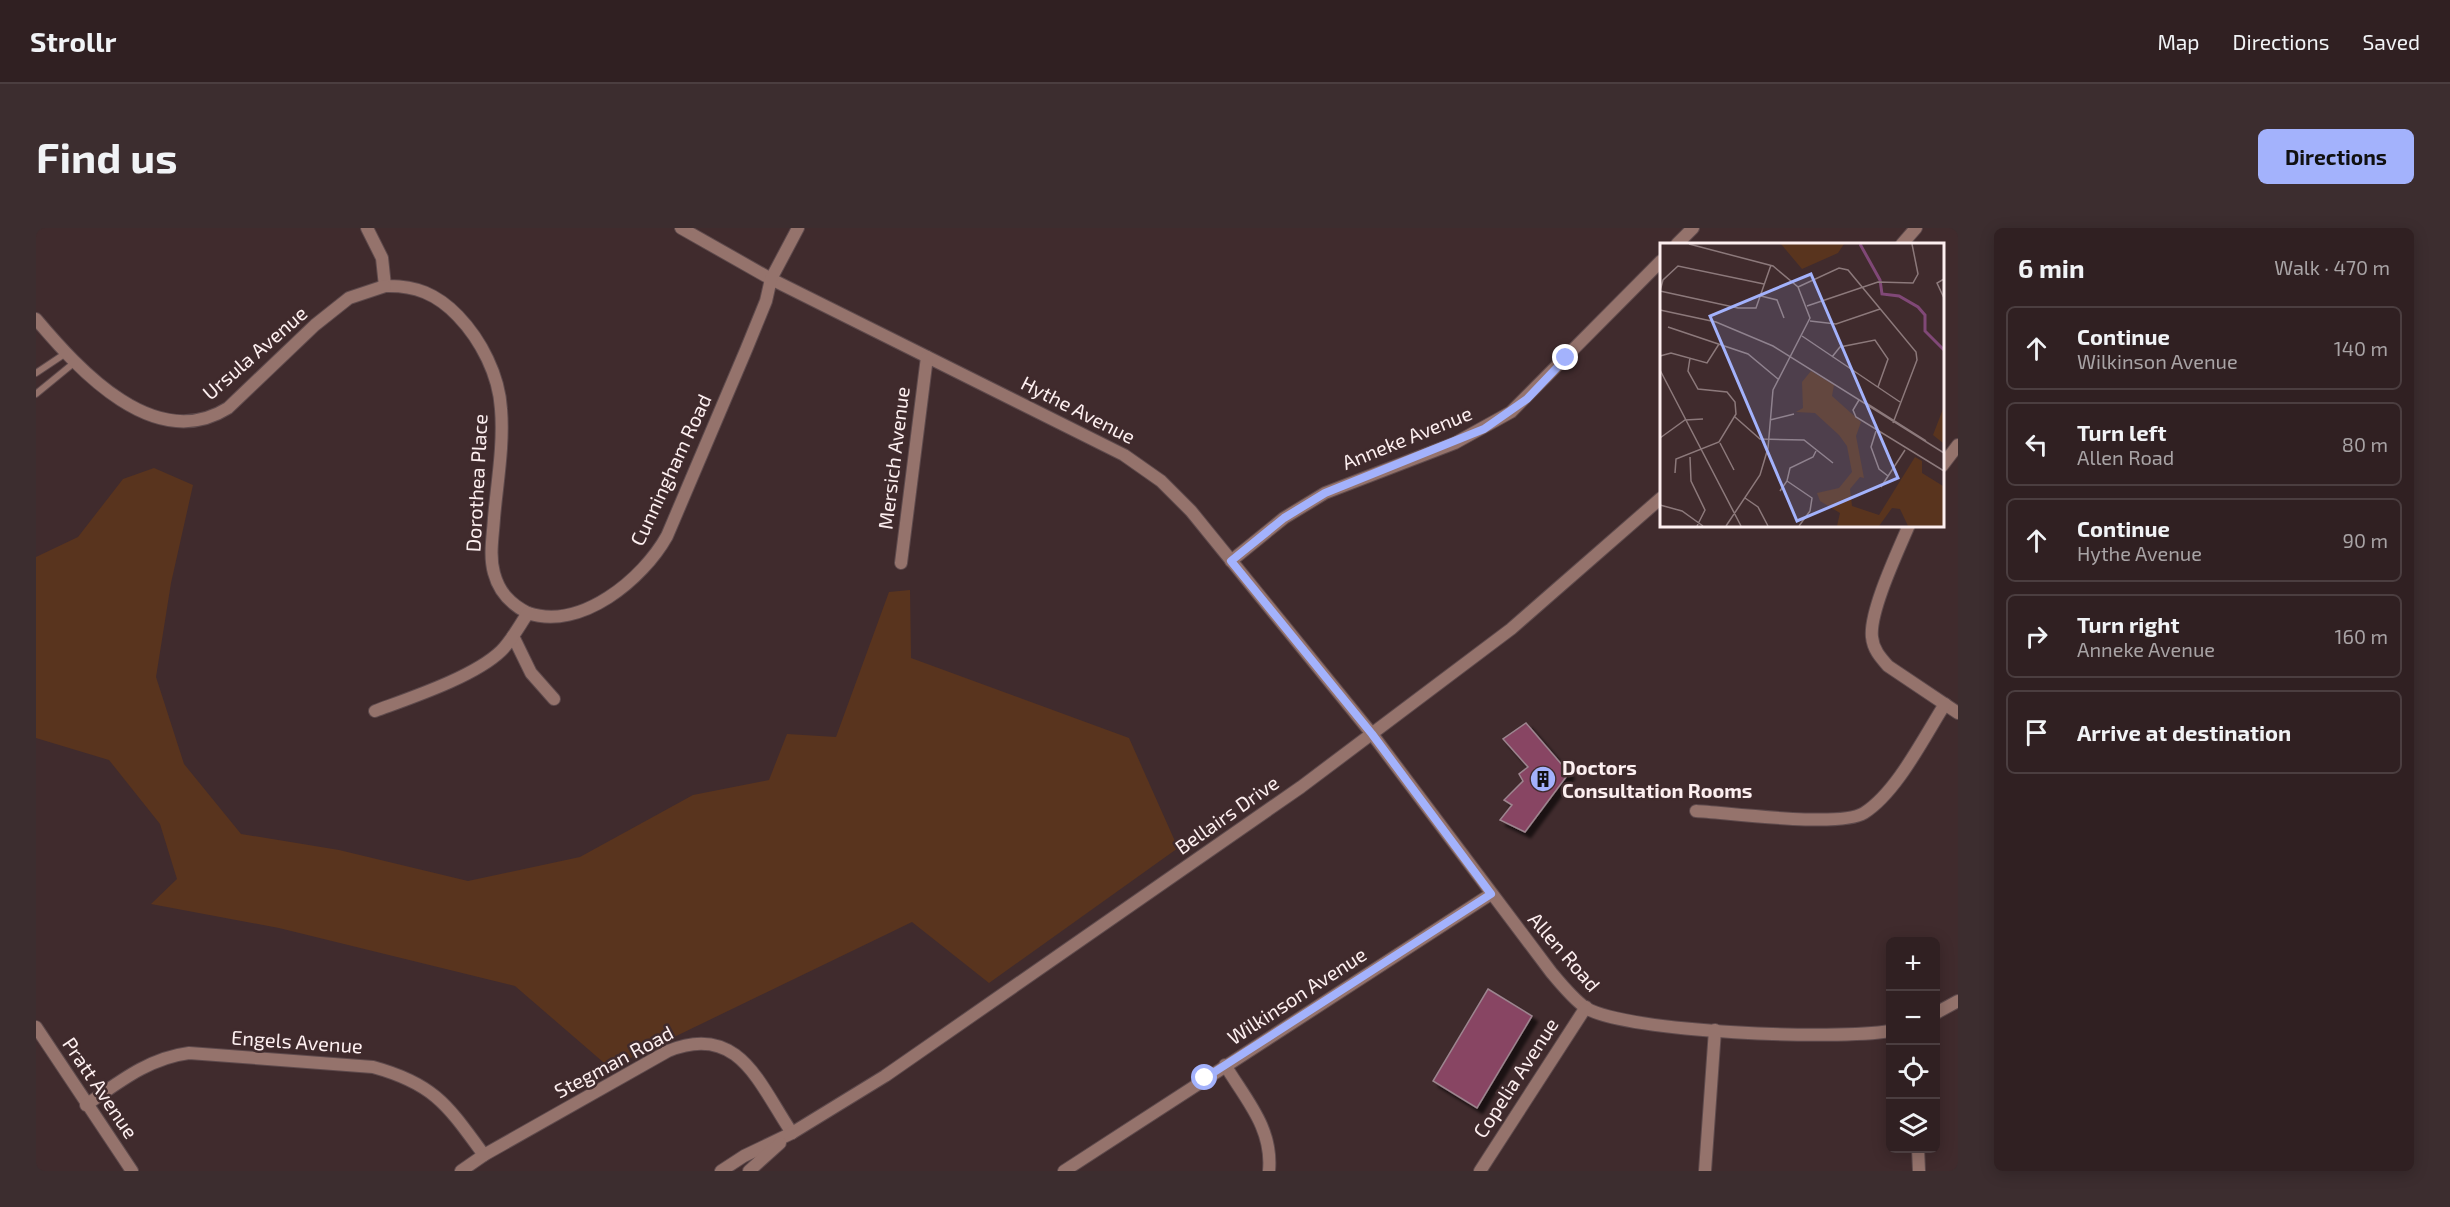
<!DOCTYPE html>
<meta charset="utf-8">
<style>
:root{--surface:#302022;--page:#3c2d2f;--text:#f1f3f6;--muted:#a8a3a5;--line:#4b3e40;--accent:#a3b2fc}
body{margin:0;font-family:"Exo 2",sans-serif;background:var(--page);color:var(--text)}
.controls{position:absolute;right:18px;bottom:18px;display:grid;overflow:hidden;border-radius:9px;box-shadow:0 3px 15px #0003}
.controls button{width:54px;height:54px;display:grid;place-items:center;padding:0;border:0;border-bottom:2px solid var(--line);background:var(--surface);color:var(--text);font:30px sans-serif}
.stop{position:absolute;width:18px;height:18px;margin:-14px;border:4px solid #a3b2fc;border-radius:50%;background:#fff}
.stop.end{background:#a3b2fc;border-color:#fff;box-shadow:0 2px 6px #0008}
.list{margin:0;padding:0;list-style:none}
h2{display:flex;justify-content:space-between;align-items:center;height:78px;margin:0;padding:0 24px;font-size:26px}
h2 small{font-size:20px;font-weight:400;color:var(--muted)}
.list li{display:grid;grid-template-columns:39px 1fr auto;gap:18px;align-items:center;box-sizing:border-box;height:84px;margin:0 12px 12px;padding:0 12px;border:2px solid var(--line);border-radius:9px}
.list b{display:block;font-size:22px;white-space:nowrap}
.list p{margin:0;font-size:20px;white-space:nowrap;color:var(--muted)}
.list em{font-size:20px;font-style:normal;color:var(--muted)}
.icon{flex:none;width:33px;height:33px;fill:none;stroke:currentColor;stroke-width:2;stroke-linecap:round;stroke-linejoin:round}
.map{position:relative;flex:none;width:1922px;height:943px;overflow:hidden;border-radius:9px}
header{display:flex;align-items:center;gap:36px;box-sizing:border-box;height:84px;padding:0 30px;background:var(--surface);border-bottom:2px solid var(--line)}
header strong{font-size:28px}
nav{display:flex;gap:33px;margin-inline-start:auto;font-size:21px}
.intro{display:flex;align-items:center;justify-content:space-between;box-sizing:border-box;height:144px;padding:0 36px}
h1{margin:0;font-size:42px}
.button{padding:15px 27px;border-radius:9px;background:var(--accent);color:#111;font-size:21px;font-weight:700}
main{display:flex;gap:36px;padding:0 36px}
aside{flex:1;background:var(--surface);border-radius:9px;box-shadow:0 3px 15px #0003}
.map>svg:first-child{display:block}
</style>
<header>
<strong>Strollr</strong>
<nav><a>Map</a><a>Directions</a><a>Saved</a></nav>
</header>
<div class="intro"><h1>Find us</h1><a class="button">Directions</a></div>
<main>
<div class="map">
<svg width="1922" height="943" viewBox="0 0 1922 943">
<defs>
<filter id="shadow"><feDropShadow dx="5.5" dy="5.5" stdDeviation="1.5" flood-color="#0009"/></filter>
</defs>
<rect width="100%" height="100%" fill="#402b2d"/>
<path fill="#59341e" d="M118,240L157,257L135,355L120,449L148,536L205,606L303,622L432,653L544,629L657,567L733,552L751,506L800,509L853,364L874,362L875,430L1093,510L1142,620L953,755L876,694L574,840L479,758L243,700L115,676L141,651L124,596L73,532L0,510V329L42,309L87,251Z"/>
<g fill="#884564" stroke="#9d858f" stroke-width="1.5" filter="url(#shadow)">
<path d="M1490,495L1533,545L1489,604L1464,592L1476,577L1468,572L1487,553L1483,546L1492,539L1467,511Z"/>
<path d="M1452,761L1496,788L1441,880L1397,853Z"/>
</g>
<g fill="none" stroke-linecap="round" stroke-linejoin="round">
<g stroke="#5e4a4c" stroke-width="8">
<g id="service">
<path d="M0,145L30,125"/>
<path d="M0,166L39,134"/>
</g>
</g>
<g stroke="#5e4a4c" stroke-width="14">
<g id="minor">
<path d="M331,0L346,30L349,58C379,57 401,66 422,88C445,112 463,147 465,181C468,217 461,255 458,290C457,308 453,327 458,345C463,364 474,376 492,385"/>
<path d="M645,0L735,51L1088,227L1125,253L1155,283L1336,506L1515,744C1525,756 1537,771 1550,780C1593,805 1802,812 1854,803"/>
<path d="M1641,16L1657,0"/>
<path d="M0,91C43,142 119,226 192,180L279,97L313,70L349,58"/>
<path d="M1906,238L1922,217"/>
<path d="M1873,297C1862,323 1833,384 1836,409C1837,421 1844,429 1852,438L1922,485"/>
<path d="M1195,333L1248,290L1289,265L1419,215L1475,184L1625,33"/>
<path d="M865,335L891,129"/>
<path d="M477,408L495,445L518,471"/>
<path d="M339,483C374,470 438,449 465,423C476,412 483,398 492,385C545,403 607,351 631,308L710,122L730,73L735,51L762,0"/>
<path d="M1660,583C1694,585 1804,600 1828,585C1861,564 1888,509 1909,476"/>
<path d="M1900,785L1922,773"/>
<path d="M0,799L96,943"/>
<path d="M1189,837C1210,872 1237,900 1233,943"/>
<path d="M50,877C83,854 113,830 153,825L337,839C399,856 412,878 448,927"/>
<path d="M1882,920L1883,943"/>
<path d="M425,943L448,927L632,823C703,794 723,856 756,905"/>
<path d="M1028,943L1455,666"/>
<path d="M1444,943L1550,779"/>
<path d="M1669,943L1679,802"/>
</g>
</g>
<g stroke="#5e4a4c" stroke-width="14">
<g id="tertiary">
<path d="M1866,16L1880,0"/>
<path d="M685,943L708,928L756,905L849,848L1265,559L1475,401L1625,270"/>
<path d="M713,943L744,915"/>
</g>
</g>
<use href="#service" stroke="#95736c" stroke-width="6"/>
<use href="#minor" stroke="#95736c" stroke-width="12"/>
<use href="#tertiary" stroke="#95736c" stroke-width="12"/>
</g>
<g fill="none" stroke-linecap="round" stroke-linejoin="round">
<path stroke="#a3b2fc" stroke-width="8" d="M1169,850L1455,666L1336,506L1195,333L1248,290L1289,265L1448,201L1491,171L1530,130"/>
</g>
<defs>
<g id="building-disc" transform="scale(1.35)"><circle r="9.5" fill="#a3b2fc" stroke="#402b2d"/><path d="M-4-6H4V6H1V3H-1V6H-4ZM-2.5-4.3h1.7v1.8h-1.7ZM.8-4.3h1.7v1.8H.8ZM-2.5-1h1.7V.8h-1.7ZM.8-1h1.7V.8H.8Z" fill="#111"/></g>
</defs>
<g fill-rule="evenodd">
<use href="#building-disc" x="1507" y="551"/>
</g>
<g text-anchor="middle" stroke-width="5" stroke-linejoin="round" paint-order="stroke">
<g font-size="20" fill="#fdeff0" stroke="#402b2d">
<text transform="translate(219 125) rotate(-41)" y="7">Ursula Avenue</text>
<text transform="translate(1042 182) rotate(27)" y="7">Hythe Avenue</text>
<text transform="translate(1371 210) rotate(-22)" y="7">Anneke Avenue</text>
<text transform="translate(858 230) rotate(-83)" y="7">Mersich Avenue</text>
<text transform="translate(635 242) rotate(-65)" y="7">Cunningham Road</text>
<text transform="translate(441 255) rotate(-87)" y="7">Dorothea Place</text>
<text transform="translate(1191 587) rotate(-35)" y="7">Bellairs Drive</text>
<text transform="translate(1528 724) rotate(49)" y="7">Allen Road</text>
<text transform="translate(1261 768) rotate(-33)" y="7">Wilkinson Avenue</text>
<text transform="translate(261 814) rotate(4)" y="7">Engels Avenue</text>
<text transform="translate(578 834) rotate(-28)" y="7">Stegman Road</text>
<text transform="translate(1480 850) rotate(-57)" y="7">Copelia Avenue</text>
<text transform="translate(64 860) rotate(56)" y="7">Pratt Avenue</text>
</g>
<g font-size="20" font-weight="bold" fill="#fdeff0" stroke="#402b2d" text-anchor="start">
<text x="1526" y="547">Doctors<tspan x="1526" dy="23">Consultation Rooms</tspan></text>
</g>
</g>
<g transform="translate(1624 15)">
<rect width="284" height="284" fill="#402b2d"/>
<path d="M121,1H184L178,10L142,26ZM151,128L174,142L172,153L201,179L196,193L204,235L200,234L190,246L192,263L219,272L255,214L262,218V230L283,243V283H248L240,266L232,265L219,283H177L180,270L160,258L157,250L179,245L192,229L187,203L179,192L155,170L136,169L143,165L142,139ZM283,166V200L273,192Z" fill="#59341e"/>
<path fill="none" stroke="#804877" stroke-width="3" d="M200,1L220,37L222,51L239,53L258,64L265,72V88L284,107"/>
<path fill="none" stroke="#8c797b" stroke-width="1.5" d="M29,1L113,23L138,44L150,75L113,147L108,205L100,232L66,283M284,36L277,40L284,55M138,44L179,25L188,27L256,109L257,117L233,180M0,48L78,65H96L111,22M0,48L3,37L18,23L104,41M101,53L117,57L124,75M147,63L218,39L253,40L258,31L252,1M0,67L56,79L113,103L284,210M150,78L176,81L220,66M8,84L88,111L118,136M142,93L240,159M0,113L11,110L47,120L59,101M172,114L180,104L215,97L228,116L218,144M0,127L81,283M199,157L193,167L196,174L284,228M206,160L266,198M75,174L100,196L144,197L173,220M110,177L134,171M216,188L211,204L219,226L228,233M0,195L25,177L43,176M60,200L74,227M30,214L31,238L45,267L37,283M15,230L16,216L59,199L76,171L75,159L67,149L38,146L28,128L30,115M127,238L152,255L150,268L139,283M221,244L245,207M120,248L127,238L130,225L153,214L156,208M85,255L98,264L108,283M0,262L22,268L43,283"/>
<path fill="#a3b2fc" fill-opacity="0.15" stroke="#a3b2fc" stroke-width="3" d="M151,31L238,235L137,278L50,73Z"/>
<rect width="284" height="284" fill="none" stroke="#fdeff0" stroke-width="3"/>
</g>
</svg>
<div class="controls">
<button>+</button>
<button>−</button>
<button><svg class="icon" aria-label="locate" viewBox="0 0 24 24"><circle cx="12" cy="12" r="6"/><path d="M12 2v4M12 18v4M2 12h4M18 12h4"/></svg></button>
<button><svg class="icon" aria-label="layers" viewBox="0 0 24 24"><path d="M12 4l9 5-9 5-9-5zM3 14l9 5 9-5"/></svg></button>
</div>
<div class="stop" style="left:1169px;top:850px"></div>
<div class="stop end" style="left:1530px;top:130px"></div>
</div>
<aside>
<h2>6 min<small>Walk · 470 m</small></h2>
<ul class="list">
<li><svg class="icon" aria-label="ahead" viewBox="0 0 24 24"><path d="M12 20V5M6 11l6-6 6 6"/></svg><div><b>Continue</b><p>Wilkinson Avenue</p></div><em>140 m</em></li>
<li><svg class="icon" aria-label="left" viewBox="0 0 24 24"><path d="M17 20v-9H6M10 6l-5 5 5 5"/></svg><div><b>Turn left</b><p>Allen Road</p></div><em>80 m</em></li>
<li><svg class="icon" aria-label="ahead" viewBox="0 0 24 24"><path d="M12 20V5M6 11l6-6 6 6"/></svg><div><b>Continue</b><p>Hythe Avenue</p></div><em>90 m</em></li>
<li><svg class="icon" aria-label="right" viewBox="0 0 24 24"><path d="M7 20v-9h11M14 6l5 5-5 5"/></svg><div><b>Turn right</b><p>Anneke Avenue</p></div><em>160 m</em></li>
<li><svg class="icon" aria-label="arrive" viewBox="0 0 24 24"><path d="M6 21V4h12l-3 4 3 4H6"/></svg><div><b>Arrive at destination</b></div></li>
</ul>
</aside>
</main>
